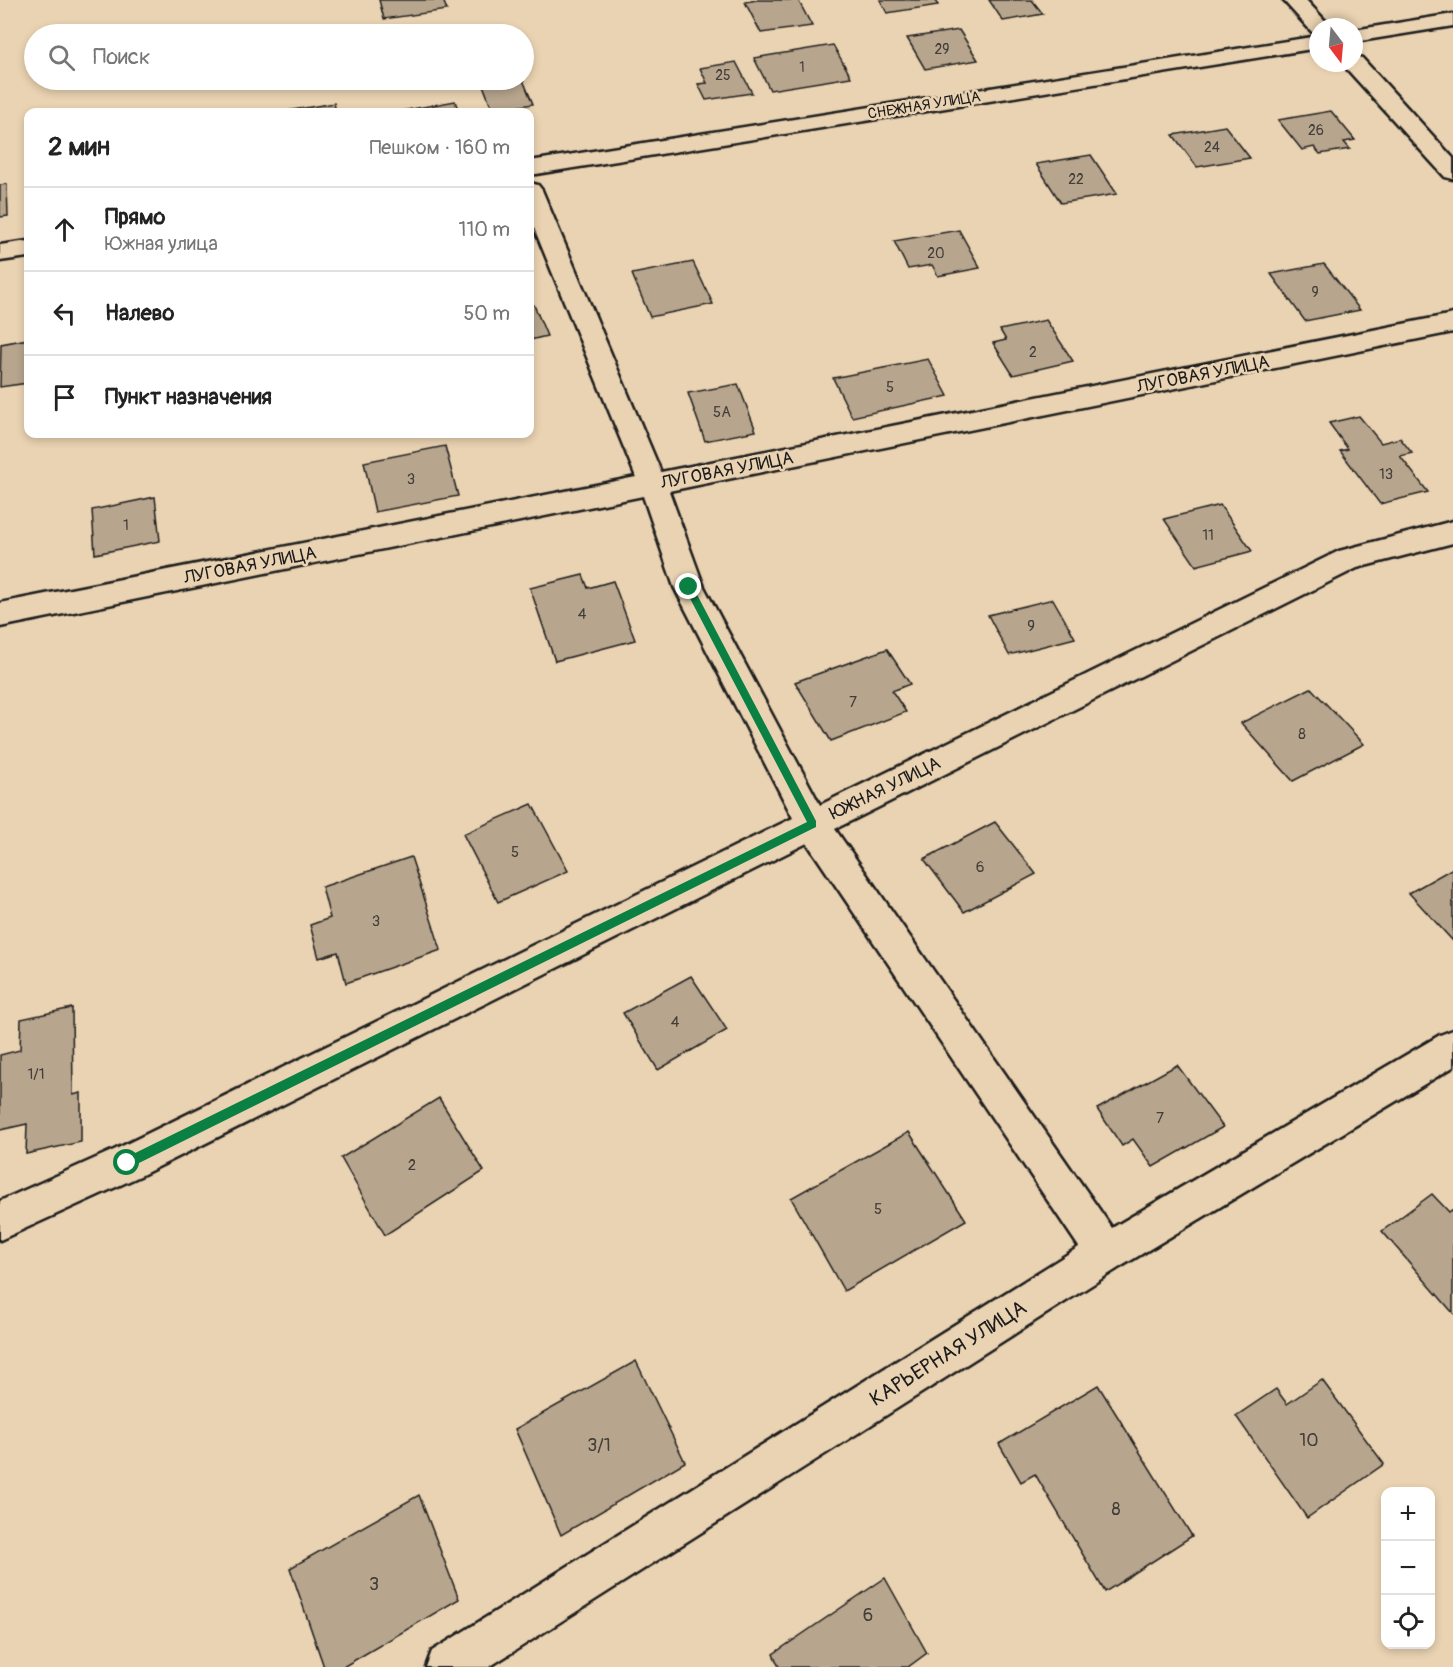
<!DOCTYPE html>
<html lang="ru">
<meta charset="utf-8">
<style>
:root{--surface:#fff;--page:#f2f2f2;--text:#222;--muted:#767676;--line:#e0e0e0}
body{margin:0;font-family:Pangolin,sans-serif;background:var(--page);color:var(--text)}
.controls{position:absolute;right:18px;bottom:18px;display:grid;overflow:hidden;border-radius:12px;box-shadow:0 3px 9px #0003}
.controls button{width:54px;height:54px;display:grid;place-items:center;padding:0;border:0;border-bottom:2px solid var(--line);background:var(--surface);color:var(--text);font:30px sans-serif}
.compass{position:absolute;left:1309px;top:18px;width:54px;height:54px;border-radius:50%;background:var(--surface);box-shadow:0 3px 9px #0003;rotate:164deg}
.stop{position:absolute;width:18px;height:18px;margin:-14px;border:4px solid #0b8043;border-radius:50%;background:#fff}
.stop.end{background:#0b8043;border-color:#fff;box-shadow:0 2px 6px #0008}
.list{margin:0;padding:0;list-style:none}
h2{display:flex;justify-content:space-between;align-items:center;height:78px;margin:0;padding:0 24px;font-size:26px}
h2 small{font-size:20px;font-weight:400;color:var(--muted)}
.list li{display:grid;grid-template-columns:39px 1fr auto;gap:18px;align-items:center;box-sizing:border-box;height:84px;padding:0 24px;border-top:2px solid var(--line)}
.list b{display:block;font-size:22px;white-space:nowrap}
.list p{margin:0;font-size:20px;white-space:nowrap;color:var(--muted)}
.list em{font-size:20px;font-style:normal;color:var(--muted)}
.icon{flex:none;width:33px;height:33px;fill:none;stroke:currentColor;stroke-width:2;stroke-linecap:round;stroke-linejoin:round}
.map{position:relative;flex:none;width:1453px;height:1667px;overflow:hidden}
.search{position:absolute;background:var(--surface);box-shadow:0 3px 9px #0003;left:24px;top:24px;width:510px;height:66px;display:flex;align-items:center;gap:15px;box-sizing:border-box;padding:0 21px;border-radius:33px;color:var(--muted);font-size:22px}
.panel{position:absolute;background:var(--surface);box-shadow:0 3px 9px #0003;left:24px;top:108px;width:510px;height:330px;border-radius:12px}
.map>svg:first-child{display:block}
</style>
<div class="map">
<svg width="1453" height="1667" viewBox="0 0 1453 1667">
<rect width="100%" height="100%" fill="#ead3b2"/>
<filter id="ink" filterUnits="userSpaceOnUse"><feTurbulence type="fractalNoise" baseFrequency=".0167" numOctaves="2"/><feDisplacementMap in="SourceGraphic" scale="12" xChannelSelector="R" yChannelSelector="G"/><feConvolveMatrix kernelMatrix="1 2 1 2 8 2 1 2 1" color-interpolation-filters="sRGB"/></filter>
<g filter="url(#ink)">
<g fill="#b7a58d" stroke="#1c1c1c" stroke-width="1.5">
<path d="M379,0H443L447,10L384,19Z"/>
<path d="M757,0H798L812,26L761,33L745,2Z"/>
<path d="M880,0H935L938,5L887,13Z"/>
<path d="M989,0H1032L1043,14L1003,21Z"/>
<path d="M959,30L978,60L925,69L907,38Z"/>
<path d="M833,45L851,77L770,90L754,58Z"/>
<path d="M736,62L752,93L706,100L698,84L707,83L700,68Z"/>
<path d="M515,80H523L533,104L493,111L483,85Z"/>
<path d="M455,101L459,112H396Z"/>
<path d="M334,103L336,112H287V111Z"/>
<path d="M1331,111L1355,140L1344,142L1350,149L1320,154L1314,147L1302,150L1278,120Z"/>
<path d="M1225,126L1250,158L1197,167L1173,135Z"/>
<path d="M1091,155L1117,194L1061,203L1036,164Z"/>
<path d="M7,184L8,216L0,217V185Z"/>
<path d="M959,230L980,268L938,276L932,265L908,269L894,241Z"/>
<path d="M693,262L713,304L650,317L632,274Z"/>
<path d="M1324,264L1360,310L1305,321L1271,274Z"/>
<path d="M534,305L547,336L530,340V306Z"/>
<path d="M1046,320L1073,361L1013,375L993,343L1006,340L1000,330Z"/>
<path d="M28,339V383L0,387L1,344Z"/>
<path d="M928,359L948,396L852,417L833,378Z"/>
<path d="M738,384L756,431L705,441L688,393Z"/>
<path d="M1359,416L1381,443L1400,438L1412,453L1400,456L1428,492L1380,504L1340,451L1348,449L1329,423Z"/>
<path d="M445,446L458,496L375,512L364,462Z"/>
<path d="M155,497L160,541L95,554L92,510Z"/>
<path d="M1220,505L1252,551L1196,566L1164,519Z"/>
<path d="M583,575L588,588L613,581L635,640L555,661L530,588Z"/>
<path d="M1053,599L1075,638L1009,655L988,615Z"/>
<path d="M887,649L910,684L892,691L906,712L831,741L795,682Z"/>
<path d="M1311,688L1364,744L1293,781L1241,723Z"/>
<path d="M532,804L568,871L498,902L463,834Z"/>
<path d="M995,822L1036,874L964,912L924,859Z"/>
<path d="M411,857L441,950L346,983L338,952L319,958L310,925L330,918L322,887Z"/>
<path d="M1453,868V941L1409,893Z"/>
<path d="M691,976L727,1030L658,1070L623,1013Z"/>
<path d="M72,1008L73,1095L81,1093V1142L26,1154L27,1124L0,1130V1055L20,1050L21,1019Z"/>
<path d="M1177,1065L1223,1127L1153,1167L1133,1139L1122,1146L1097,1109Z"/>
<path d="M439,1098L484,1171L385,1235L341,1158Z"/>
<path d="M909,1132L966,1220L844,1291L791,1198Z"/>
<path d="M1432,1194L1449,1212L1453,1209V1313L1382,1231Z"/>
<path d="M636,1361L685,1462L561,1535L515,1429Z"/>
<path d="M1322,1380L1384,1464L1307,1518L1236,1416L1276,1389L1287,1404Z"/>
<path d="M1098,1385L1192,1536L1105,1592L1035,1474L1021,1482L999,1444Z"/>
<path d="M419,1495L459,1599L343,1667H324L290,1568Z"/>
<path d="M885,1578L927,1653L908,1667H779L773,1654Z"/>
</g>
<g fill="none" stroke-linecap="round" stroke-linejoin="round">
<g stroke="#1c1c1c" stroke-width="5">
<g id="street">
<path d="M1283,0H1306L1331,27H1318V33L1312,32Z"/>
<path d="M1453,14V26L1354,42V30Z"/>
<path d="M1318,36V48L530,175V161Z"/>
<path d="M1354,56L1362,58L1453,158V179L1445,177L1346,68L1343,63H1354Z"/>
<path d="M530,183L538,185L542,190L661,472L1453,314V332L669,491L704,587L820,805L1339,551L1453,521V543L1357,568L835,829L1112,1228L1440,1035L1453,1030V1067L1120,1267L489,1667H426L432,1651L1079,1247L807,843L140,1176L0,1240V1201L114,1150L793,818L674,587L643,496L0,627V603L636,477L530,218Z"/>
<path d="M28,241V257L0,261V245Z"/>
</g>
</g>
<use href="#street" fill="#ead3b2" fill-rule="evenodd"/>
</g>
</g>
<path fill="#0b8043" d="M689,583L693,587L816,821V827L131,1167H123V1159L807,822L684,587Z"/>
<g text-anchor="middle" stroke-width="5" stroke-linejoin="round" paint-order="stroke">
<g font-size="14" fill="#433e38">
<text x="942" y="54">29</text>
<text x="802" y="72">1</text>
<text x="723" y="80">25</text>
<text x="1316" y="135">26</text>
<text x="1212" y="152">24</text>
<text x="1076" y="184">22</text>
<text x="936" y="258">20</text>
<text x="1315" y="297">9</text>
<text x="1033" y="357">2</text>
</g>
<g font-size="15" fill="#1c1c1c" stroke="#ead3b2">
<text transform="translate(924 105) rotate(-9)" y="5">СНЕЖНАЯ УЛИЦА</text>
</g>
<g font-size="15" fill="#433e38">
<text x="890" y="392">5</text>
<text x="722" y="417">5А</text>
<text x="1386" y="479">13</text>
<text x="411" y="484">3</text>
<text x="126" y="530">1</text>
<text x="1208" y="540">11</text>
<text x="582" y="619">4</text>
<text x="1031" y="631">9</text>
<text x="853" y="707">7</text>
<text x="1302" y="739">8</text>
<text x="515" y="857">5</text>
<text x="980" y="872">6</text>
<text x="376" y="926">3</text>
<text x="675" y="1027">4</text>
<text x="36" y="1079">1/1</text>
<text x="1160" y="1123">7</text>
<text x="412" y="1170">2</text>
<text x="878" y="1214">5</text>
</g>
<g font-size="18" fill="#1c1c1c" stroke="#ead3b2">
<text transform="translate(1203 374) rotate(-11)" y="6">ЛУГОВАЯ УЛИЦА</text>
<text transform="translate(727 470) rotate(-11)" y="6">ЛУГОВАЯ УЛИЦА</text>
<text transform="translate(250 565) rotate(-11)" y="6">ЛУГОВАЯ УЛИЦА</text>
<text transform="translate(885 788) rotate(-26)" y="6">ЮЖНАЯ УЛИЦА</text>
</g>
<g font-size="18" fill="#433e38">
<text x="1309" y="1446">10</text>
<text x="599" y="1451">3/1</text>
<text x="1116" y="1515">8</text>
<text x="374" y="1590">3</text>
<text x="868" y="1621">6</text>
</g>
<g font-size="21" fill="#1c1c1c" stroke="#ead3b2">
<text transform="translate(948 1353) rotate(-32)" y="7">КАРЬЕРНАЯ УЛИЦА</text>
</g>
</g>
</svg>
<div class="controls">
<button>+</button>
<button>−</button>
<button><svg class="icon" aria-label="locate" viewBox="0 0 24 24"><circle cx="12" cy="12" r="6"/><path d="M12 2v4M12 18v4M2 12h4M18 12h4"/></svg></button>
</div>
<svg class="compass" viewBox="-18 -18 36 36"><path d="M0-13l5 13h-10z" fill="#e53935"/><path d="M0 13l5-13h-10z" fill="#767676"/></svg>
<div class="stop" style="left:127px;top:1163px"></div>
<div class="stop end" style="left:689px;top:587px"></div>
<div class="search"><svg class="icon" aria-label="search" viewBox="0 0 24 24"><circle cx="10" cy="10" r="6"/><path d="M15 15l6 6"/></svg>Поиск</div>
<section class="panel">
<h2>2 мин<small>Пешком · 160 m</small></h2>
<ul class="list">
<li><svg class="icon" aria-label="ahead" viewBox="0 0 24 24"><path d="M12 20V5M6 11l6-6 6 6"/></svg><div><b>Прямо</b><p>Южная улица</p></div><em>110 m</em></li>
<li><svg class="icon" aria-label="left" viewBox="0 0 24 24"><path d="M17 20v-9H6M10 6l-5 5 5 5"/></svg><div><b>Налево</b></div><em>50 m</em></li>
<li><svg class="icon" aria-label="arrive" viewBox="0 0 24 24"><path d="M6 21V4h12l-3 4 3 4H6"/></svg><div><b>Пункт назначения</b></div></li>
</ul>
</section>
</div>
